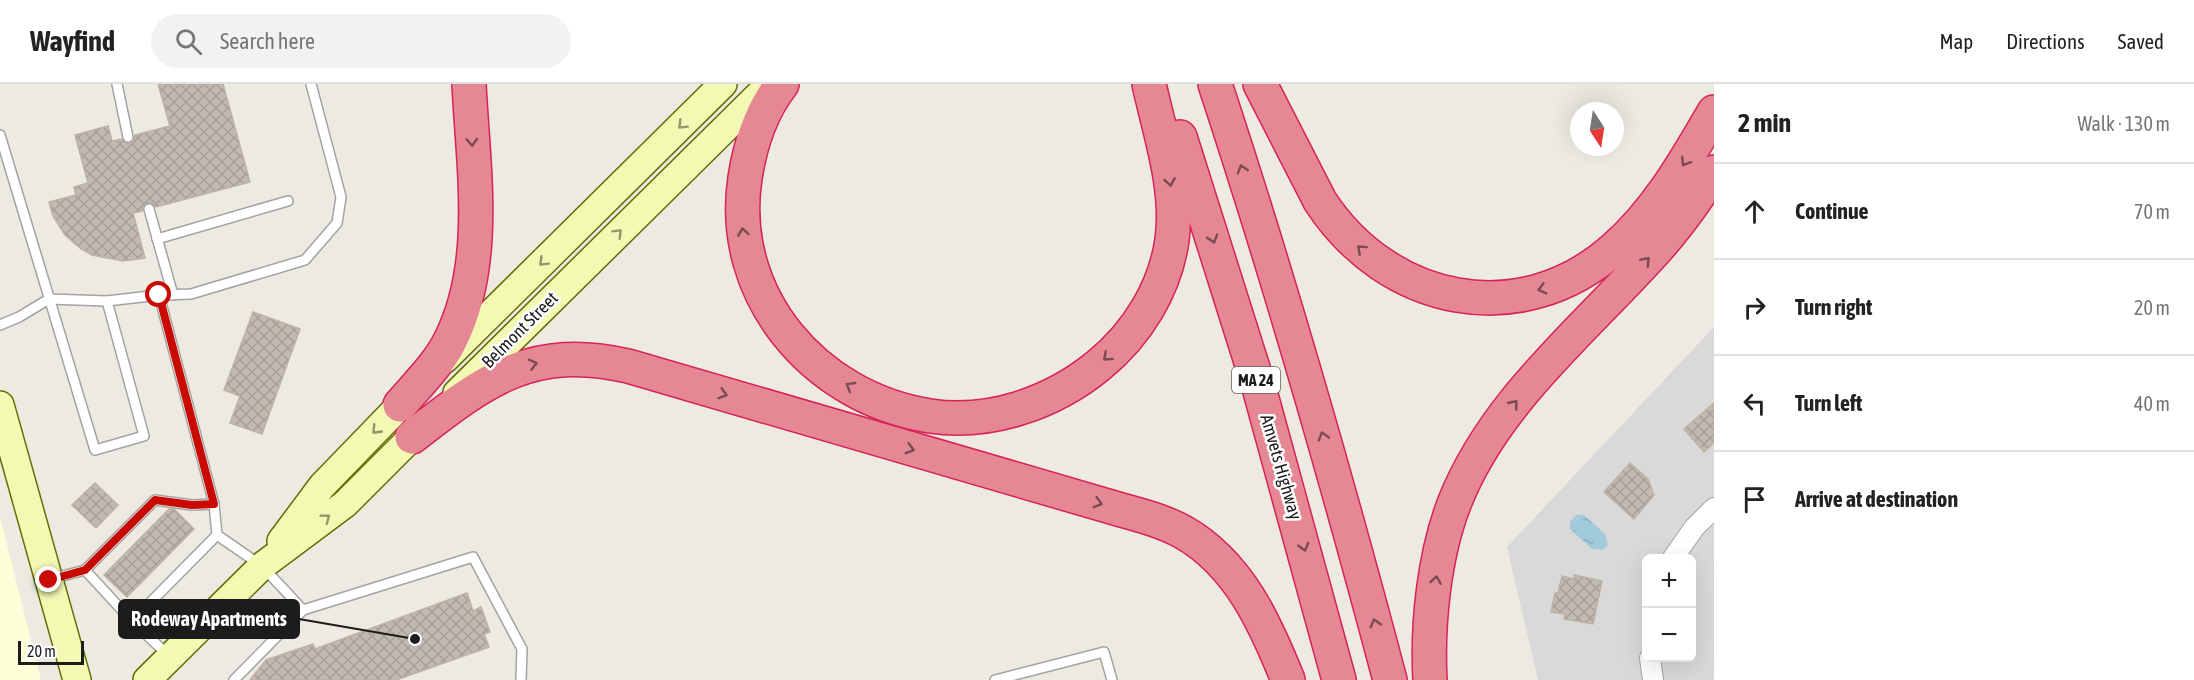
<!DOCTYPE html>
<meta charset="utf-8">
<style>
:root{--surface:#fff;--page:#f2f2f2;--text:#222;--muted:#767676;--line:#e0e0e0}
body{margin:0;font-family:"Asap Condensed",sans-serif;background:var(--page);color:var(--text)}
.controls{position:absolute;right:18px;bottom:18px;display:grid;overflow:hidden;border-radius:9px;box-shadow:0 6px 24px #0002}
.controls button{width:54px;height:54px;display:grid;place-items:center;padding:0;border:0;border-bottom:2px solid var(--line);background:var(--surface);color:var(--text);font:30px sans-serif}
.compass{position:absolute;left:1570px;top:18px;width:54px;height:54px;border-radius:50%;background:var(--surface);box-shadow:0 6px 24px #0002;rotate:168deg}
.scale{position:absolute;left:18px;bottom:15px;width:66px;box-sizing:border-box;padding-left:6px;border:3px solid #1c1c1c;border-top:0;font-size:16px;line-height:21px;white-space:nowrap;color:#1c1c1c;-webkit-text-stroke:4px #fff;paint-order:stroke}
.stop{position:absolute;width:18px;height:18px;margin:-14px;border:4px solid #c80a00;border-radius:50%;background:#fff}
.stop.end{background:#c80a00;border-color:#fff;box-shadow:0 2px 6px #0008}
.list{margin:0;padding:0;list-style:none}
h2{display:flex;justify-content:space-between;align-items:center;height:78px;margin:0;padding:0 24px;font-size:26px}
h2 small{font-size:20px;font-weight:400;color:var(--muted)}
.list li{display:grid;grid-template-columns:39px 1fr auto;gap:18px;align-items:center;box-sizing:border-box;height:96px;padding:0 24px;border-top:2px solid var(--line)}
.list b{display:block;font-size:22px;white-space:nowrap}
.list em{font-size:20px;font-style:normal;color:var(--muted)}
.icon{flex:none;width:33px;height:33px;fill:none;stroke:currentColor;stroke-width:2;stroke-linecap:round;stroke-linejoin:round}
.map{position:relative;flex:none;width:1714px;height:596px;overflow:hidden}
header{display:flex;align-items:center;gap:36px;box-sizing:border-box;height:84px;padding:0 30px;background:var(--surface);border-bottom:2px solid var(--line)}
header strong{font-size:28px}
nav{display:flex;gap:33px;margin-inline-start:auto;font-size:21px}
.search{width:420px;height:54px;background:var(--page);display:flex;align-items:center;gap:15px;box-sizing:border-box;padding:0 21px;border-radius:33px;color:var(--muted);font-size:22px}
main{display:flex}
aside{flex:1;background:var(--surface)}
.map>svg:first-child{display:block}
</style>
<header>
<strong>Wayfind</strong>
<div class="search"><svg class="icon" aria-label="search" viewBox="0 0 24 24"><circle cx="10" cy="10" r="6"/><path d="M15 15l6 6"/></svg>Search here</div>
<nav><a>Map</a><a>Directions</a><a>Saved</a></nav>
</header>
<main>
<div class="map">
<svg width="1714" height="596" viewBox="0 0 1714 596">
<defs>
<pattern id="water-ripples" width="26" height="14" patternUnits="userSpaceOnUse" patternTransform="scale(1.5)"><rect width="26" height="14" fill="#a1cbdc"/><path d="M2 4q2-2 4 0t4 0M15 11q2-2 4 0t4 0" fill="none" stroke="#8aaebc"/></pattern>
<pattern id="building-cross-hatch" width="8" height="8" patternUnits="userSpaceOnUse" patternTransform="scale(1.5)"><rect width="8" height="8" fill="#c2bab1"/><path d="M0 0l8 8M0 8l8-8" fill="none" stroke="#a69f98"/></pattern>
</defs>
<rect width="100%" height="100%" fill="#edeae1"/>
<path fill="#dad9d9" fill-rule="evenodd" d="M1714,243V596H1538L1507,463ZM1646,474H1692V574H1646Z"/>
<path fill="#fdffd9" d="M0,433L41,596H0Z"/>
<path fill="url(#water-ripples)" d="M1576,431H1584L1605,450L1608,461L1603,466L1592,465L1570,445V438Z"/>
<g fill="url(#building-cross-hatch)" stroke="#bfb1a4" stroke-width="1.5">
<path d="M158,0H223L250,98L156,123L151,119H147L143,123L142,127L133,129L145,174L123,177L92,171L81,165L65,151L53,132L49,118L76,111L74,103L88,99L75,51L108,42L112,57L122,55L129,60L133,58L135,51L170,42Z"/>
<path d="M253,228L300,245L262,350L230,339L240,312L224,306Z"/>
<path d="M1714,319V359L1704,368L1684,345Z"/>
<path d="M1630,379L1648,395L1654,411L1634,435L1604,408Z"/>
<path d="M95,399L118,421L96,444L72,421Z"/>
<path d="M169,425H174L194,445L127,513L104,491Z"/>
<path d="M1574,491L1602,497L1593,540L1564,535L1565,530L1551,528L1555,509H1558L1562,492L1574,495Z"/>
<path d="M467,509L473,527L481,523L490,548L484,550L489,563L396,596H250L266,576L313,560L315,565Z"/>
</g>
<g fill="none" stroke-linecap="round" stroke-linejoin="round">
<g stroke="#a3a3a3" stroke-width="12">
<g id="lane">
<path d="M117,0L128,53"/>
<path d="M0,51L95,366L144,352L107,217"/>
<path d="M149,125L173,211"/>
<path d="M157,155L288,117"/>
<path d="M159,211L214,420L217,451L262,482L303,526"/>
<path d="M0,241L19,233L49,215L107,217L159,211L191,210L305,176L337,139L341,113L311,0"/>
<path d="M85,486L155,416L192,421L214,420"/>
<path d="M51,495L85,486L132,537L168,571"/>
<path d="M132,537L217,451"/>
<path d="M234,596L303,526L473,473L522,565L521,596"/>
<path d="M995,596L1104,568L1112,596"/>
</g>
</g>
<g stroke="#a3a3a3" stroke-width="22">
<g id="street">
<path d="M1673,474L1694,444L1714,424"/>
<path d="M1650,574L1653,596"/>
</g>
</g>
<g stroke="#607104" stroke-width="30">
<g id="secondary">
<path d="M445,275L723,0"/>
<path d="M457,309L770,0"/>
<path d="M0,321L77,596"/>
<path d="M281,457L322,402L414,307"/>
<path d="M147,596L262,482L345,420L427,338"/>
</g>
</g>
<g stroke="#d72357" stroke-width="36">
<g id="highway">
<path d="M782,0C761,27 750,61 745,94C727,212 815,314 930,332C990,341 1053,319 1099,281C1137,250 1165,205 1172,156C1179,104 1160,50 1149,0"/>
<path d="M1215,0C1280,197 1337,396 1390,596"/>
<path d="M1260,0L1320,117C1387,220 1520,249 1615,164C1658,126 1686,76 1714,28"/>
<path d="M1180,53L1258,300L1339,596"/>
<path d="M400,321C418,300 439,280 451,255C489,178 473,83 469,0"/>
<path d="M412,353C485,296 532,260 628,282L1118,425C1140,431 1163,437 1183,448C1239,480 1265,539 1288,596"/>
<path d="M1430,596C1427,541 1434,472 1454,420C1493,319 1583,247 1654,168C1677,143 1696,116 1714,88"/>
</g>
</g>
<use href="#lane" stroke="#fff" stroke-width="9"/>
<use href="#street" stroke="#fff" stroke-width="20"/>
<use href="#secondary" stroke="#f2f9b3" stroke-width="27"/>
<use href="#highway" stroke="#e68894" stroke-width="33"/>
</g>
<defs><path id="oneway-chevron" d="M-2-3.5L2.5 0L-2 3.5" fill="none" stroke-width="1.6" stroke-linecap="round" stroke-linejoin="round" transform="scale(1.5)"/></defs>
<g stroke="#92966f">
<use href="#oneway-chevron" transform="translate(682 41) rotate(135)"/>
<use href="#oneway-chevron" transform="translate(618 149) rotate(-45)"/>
<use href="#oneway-chevron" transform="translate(543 178) rotate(135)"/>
<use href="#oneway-chevron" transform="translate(376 346) rotate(134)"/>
<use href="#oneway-chevron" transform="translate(326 434) rotate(-37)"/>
</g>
<g stroke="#774d52">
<use href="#oneway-chevron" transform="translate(472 58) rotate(87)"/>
<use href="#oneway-chevron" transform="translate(1685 78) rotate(122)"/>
<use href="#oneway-chevron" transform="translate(1242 85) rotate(-107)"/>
<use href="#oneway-chevron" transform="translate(1170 98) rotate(80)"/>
<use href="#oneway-chevron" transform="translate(743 148) rotate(-98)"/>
<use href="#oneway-chevron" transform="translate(1213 155) rotate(73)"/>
<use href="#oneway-chevron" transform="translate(1361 165) rotate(-138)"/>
<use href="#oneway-chevron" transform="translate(1646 177) rotate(-47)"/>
<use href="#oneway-chevron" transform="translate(1542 205) rotate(165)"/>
<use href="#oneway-chevron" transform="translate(1107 273) rotate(138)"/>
<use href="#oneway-chevron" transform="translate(533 280) rotate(-14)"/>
<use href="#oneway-chevron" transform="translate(850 302) rotate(-149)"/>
<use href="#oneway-chevron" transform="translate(723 310) rotate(16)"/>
<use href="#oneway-chevron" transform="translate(1514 320) rotate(-51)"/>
<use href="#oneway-chevron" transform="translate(1323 352) rotate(-106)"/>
<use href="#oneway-chevron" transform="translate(910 365) rotate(16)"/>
<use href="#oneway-chevron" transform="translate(1098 419) rotate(16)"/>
<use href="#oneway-chevron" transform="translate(1304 463) rotate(75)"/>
<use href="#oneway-chevron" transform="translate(1436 496) rotate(-81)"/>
<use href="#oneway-chevron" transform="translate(1375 539) rotate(-105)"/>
</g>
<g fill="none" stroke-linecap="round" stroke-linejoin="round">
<path stroke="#c80a00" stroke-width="8" d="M49,496L85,486L155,416L192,421L214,420L159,211"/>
</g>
<g text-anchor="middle" stroke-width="5" stroke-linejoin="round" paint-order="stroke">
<rect fill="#fff" stroke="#606060" stroke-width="1.5" x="1232" y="283" width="48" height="26" rx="4.5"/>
<g font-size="16" font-weight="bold" fill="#1c1c1c">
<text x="1256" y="302">MA 24</text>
</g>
<g font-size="18" fill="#1c1c1c" stroke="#fff">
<text transform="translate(520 246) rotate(-45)" y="6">Belmont Street</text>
<text transform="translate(1281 383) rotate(74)" y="6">Amvets Highway</text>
</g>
</g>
<path fill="none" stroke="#1c1c1c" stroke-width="2" d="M415 555L299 535"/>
<circle fill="#1c1c1c" stroke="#fff" stroke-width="2" cx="415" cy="555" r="6"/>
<rect fill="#1c1c1c" stroke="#1c1c1c" stroke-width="2" x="119" y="516" width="180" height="38" rx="6"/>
<g font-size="20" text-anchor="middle" font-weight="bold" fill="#fff">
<text x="209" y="542">Rodeway Apartments</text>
</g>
</svg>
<div class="controls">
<button>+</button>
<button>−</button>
</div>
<svg class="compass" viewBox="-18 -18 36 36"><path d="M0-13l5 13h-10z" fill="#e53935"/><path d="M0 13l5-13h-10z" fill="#767676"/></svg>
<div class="scale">20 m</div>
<div class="stop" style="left:159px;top:211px"></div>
<div class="stop end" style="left:49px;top:496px"></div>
</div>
<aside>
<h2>2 min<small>Walk · 130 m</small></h2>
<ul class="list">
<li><svg class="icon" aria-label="ahead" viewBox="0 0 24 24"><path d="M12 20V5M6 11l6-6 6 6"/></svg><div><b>Continue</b></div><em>70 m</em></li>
<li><svg class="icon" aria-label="right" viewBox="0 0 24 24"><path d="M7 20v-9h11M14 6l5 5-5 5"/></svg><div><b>Turn right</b></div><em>20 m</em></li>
<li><svg class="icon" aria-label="left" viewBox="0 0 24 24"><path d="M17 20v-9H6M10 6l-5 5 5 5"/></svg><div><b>Turn left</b></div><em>40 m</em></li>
<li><svg class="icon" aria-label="arrive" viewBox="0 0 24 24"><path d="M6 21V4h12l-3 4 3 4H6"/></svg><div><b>Arrive at destination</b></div></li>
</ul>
</aside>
</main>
